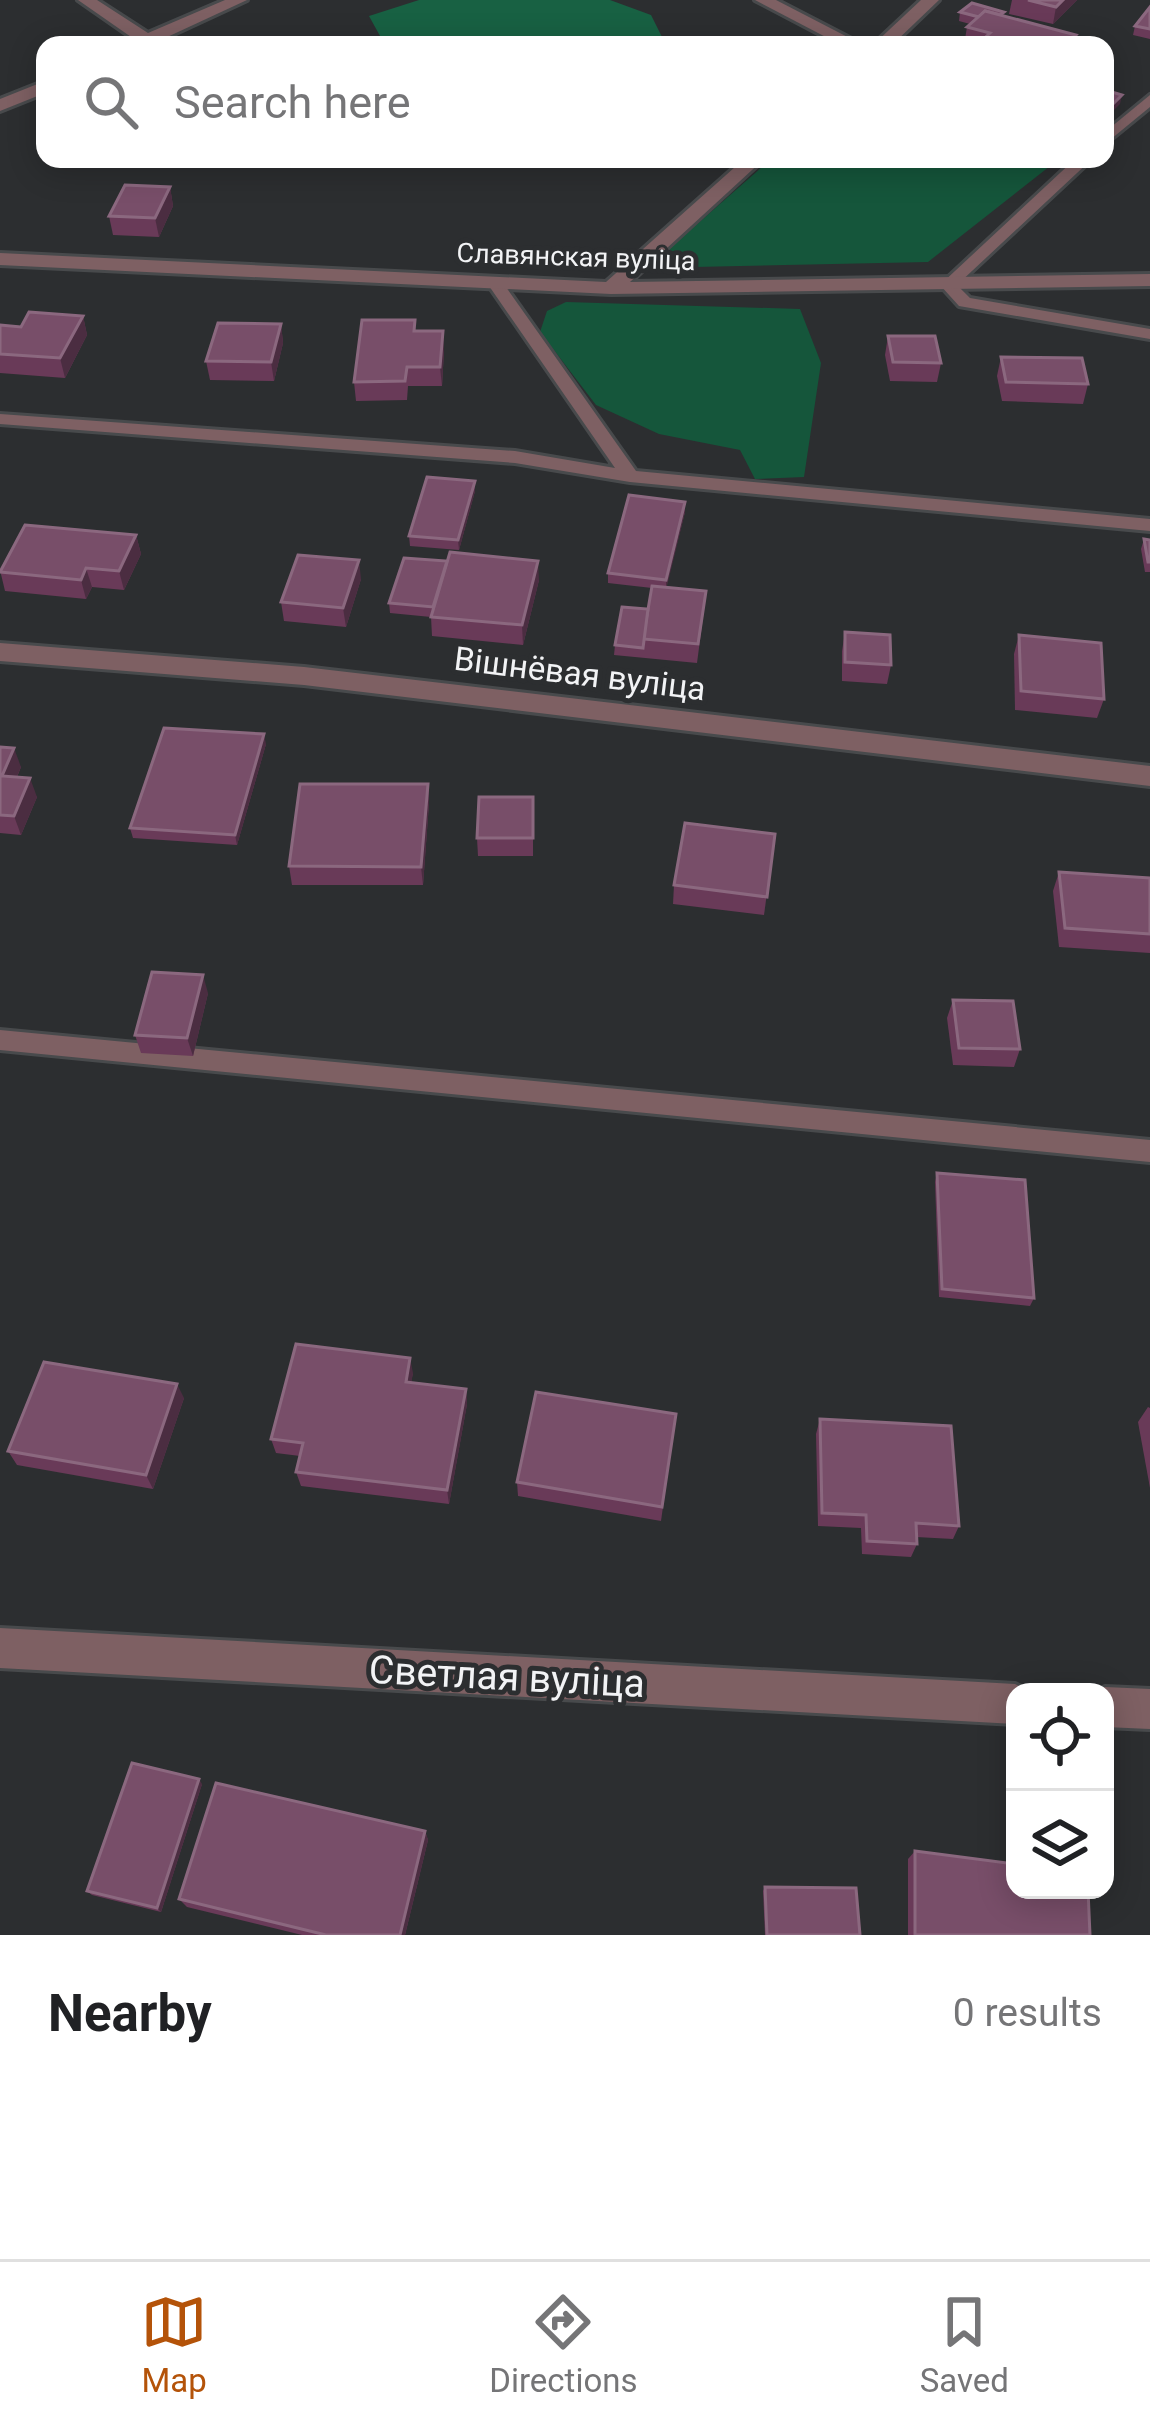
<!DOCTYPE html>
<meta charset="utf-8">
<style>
:root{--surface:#fff;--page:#f2f2f2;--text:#202124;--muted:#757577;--line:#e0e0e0;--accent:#b45309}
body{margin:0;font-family:Roboto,sans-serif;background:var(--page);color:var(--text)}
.controls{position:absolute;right:36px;bottom:36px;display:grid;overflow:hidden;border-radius:24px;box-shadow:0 6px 30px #0003}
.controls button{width:108px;height:108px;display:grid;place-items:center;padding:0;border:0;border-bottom:3px solid var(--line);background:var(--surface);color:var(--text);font:60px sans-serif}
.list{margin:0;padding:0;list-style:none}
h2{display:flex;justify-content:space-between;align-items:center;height:156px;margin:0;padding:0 48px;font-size:51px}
h2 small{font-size:39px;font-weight:400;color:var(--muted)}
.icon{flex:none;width:66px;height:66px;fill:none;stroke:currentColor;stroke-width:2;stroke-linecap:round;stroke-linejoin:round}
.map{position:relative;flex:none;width:1150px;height:1935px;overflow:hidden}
.search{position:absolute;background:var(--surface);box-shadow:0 6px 30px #0003;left:36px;right:36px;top:36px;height:132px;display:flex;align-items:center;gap:30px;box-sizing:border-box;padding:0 42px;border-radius:24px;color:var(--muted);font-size:45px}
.sheet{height:324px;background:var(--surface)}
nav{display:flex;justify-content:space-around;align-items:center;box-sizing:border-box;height:168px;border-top:3px solid var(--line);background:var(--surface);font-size:33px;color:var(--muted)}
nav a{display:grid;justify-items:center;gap:6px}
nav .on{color:var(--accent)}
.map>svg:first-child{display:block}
</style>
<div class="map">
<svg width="1150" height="1935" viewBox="0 0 1150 1935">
<rect width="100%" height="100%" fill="#2c2e30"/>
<g fill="#15563b">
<path d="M771,159H1059L928,262L647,268Z"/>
<path d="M566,302L800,309L821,363L804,477L755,479L740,450L659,434L596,405L540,332L547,311Z"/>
</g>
<path fill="#186143" d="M419,0H610L651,15L666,45H552L516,36L465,45H385L369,16Z"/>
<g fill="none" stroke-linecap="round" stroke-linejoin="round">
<g stroke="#484a4c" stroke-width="6">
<g id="lane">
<path d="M1150,95V107L1105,144V132Z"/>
<path d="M1075,159H1092L957,285L970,298L1150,329V339L959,306L940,285Z"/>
<path d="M489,280H501L636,471L1150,519V531L630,482L515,463L0,424V414L515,451L615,468L487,283Z"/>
<path d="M0,1030L1150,1140V1162L0,1050Z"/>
</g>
</g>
<g stroke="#484a4c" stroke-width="6">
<g id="street">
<path d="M78,0H97L148,33L225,0H247L150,45H127L134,39Z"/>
<path d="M755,0H776L863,45H841Z"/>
<path d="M921,0H939L892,45H873Z"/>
<path d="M45,81V93L0,111V99Z"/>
<path d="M744,159H764L630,282L1150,274V286L611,294L0,265V253L606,282Z"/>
<path d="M0,643L304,667L1150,766V786L304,685L0,661Z"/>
<path d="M0,1628L1015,1684L1030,1692H1015V1724L0,1668Z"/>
<path d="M1105,1687L1150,1689V1729L1105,1727V1692H1093Z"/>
</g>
</g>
<use href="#lane" fill="#7e6063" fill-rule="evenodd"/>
<use href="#street" fill="#7e6063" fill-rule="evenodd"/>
</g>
<g fill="#693a58">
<path d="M1012,0H1077L1053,24L1009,14Z"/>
<path d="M1150,7V39L1133,35L1135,26Z"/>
<path d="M960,12L1003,16L1074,45H964L967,27L970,24L959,21Z"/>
<path d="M170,187L173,206L159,237L113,235L109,216Z"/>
<path d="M83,316L87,335L65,378L0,373V325L21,327Z"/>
<path d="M281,324L283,343L274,381L210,380L206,361Z"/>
<path d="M416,331L444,350L442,386H408L407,400L356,401L354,382Z"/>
<path d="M888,336L941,363L937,382L890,381L885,355Z"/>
<path d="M1001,357L1088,384L1083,404L1002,401L997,376Z"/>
<path d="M475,491L459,550L410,546L409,536Z"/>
<path d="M685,502V512L666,587L704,610L697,663L614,655L615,645L648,609L652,588L608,583V573Z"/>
<path d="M136,535L141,554L124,590L92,587L86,599L5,591L0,570Z"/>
<path d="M1144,539L1150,540V572H1145L1141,549Z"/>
<path d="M361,579L346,627L284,621L281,602Z"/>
<path d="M539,580L523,645L432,636L431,617L390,613L389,603Z"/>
<path d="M845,632L891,665L887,684L842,681V651Z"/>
<path d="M1019,635L1104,699L1097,718L1015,710L1014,654Z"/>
<path d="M266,744L237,845L133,838L130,828Z"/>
<path d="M0,747L21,767L17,777L37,797L21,835L0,833Z"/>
<path d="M428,784L429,803L423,885H292L289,866Z"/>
<path d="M533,797V856H478L477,838Z"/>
<path d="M775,834L764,915L673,904L674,885Z"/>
<path d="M1059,872L1150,878V953L1059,947L1053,891Z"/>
<path d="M208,993L193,1056L141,1053L135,1035Z"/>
<path d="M953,1000L1020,1049L1014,1067L953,1065L947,1018Z"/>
<path d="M937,1173L1034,1298L1030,1306L939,1297L935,1182Z"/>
<path d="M413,1373L411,1382L466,1389L467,1404L449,1504L301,1486L296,1472L300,1456L276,1453L271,1439Z"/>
<path d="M184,1398L153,1489L17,1465L8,1451Z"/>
<path d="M1148,1407L1150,1408V1488L1138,1422Z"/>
<path d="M676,1414L661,1521L518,1496L517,1482Z"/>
<path d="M820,1419L959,1526L953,1539L916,1537L917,1544L911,1557L862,1554L861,1528L818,1526L816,1434Z"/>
<path d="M202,1784L161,1912L92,1895L87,1891Z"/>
<path d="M425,1831L428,1840L405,1935H302L187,1907L179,1899Z"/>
<path d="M915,1851L1090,1935H908V1859Z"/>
<path d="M765,1887L860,1935H765L763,1891Z"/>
</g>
<g fill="#4b2d41">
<path d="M1063,0H1077L1053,24L1056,7Z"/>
<path d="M1122,95L1120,104L1105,119V112Z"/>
<path d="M170,187L173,206L159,237L155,218Z"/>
<path d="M83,316L87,335L65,378L60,358Z"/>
<path d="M281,324L283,343L274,381L271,362Z"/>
<path d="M443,331L444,350L442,386L440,367Z"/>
<path d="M475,481V491L459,550L458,540Z"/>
<path d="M685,502V512L666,590V580Z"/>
<path d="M136,535L141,554L124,590L119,571Z"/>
<path d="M359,560L361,579L346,627L343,608Z"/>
<path d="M538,561L539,580L523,645L522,625Z"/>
<path d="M86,568L92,587L86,599L81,580Z"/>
<path d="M264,734L266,744L237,845L235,835Z"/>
<path d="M14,748L21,767L9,795L2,776Z"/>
<path d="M30,778L37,797L21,835L14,816Z"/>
<path d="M428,784L429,803L423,885L421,867Z"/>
<path d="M203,975L208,993L193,1056L187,1038Z"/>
<path d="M410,1358L413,1373L409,1396L406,1382Z"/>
<path d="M177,1384L184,1398L153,1489L146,1475Z"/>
<path d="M466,1389L467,1404L449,1504L447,1490Z"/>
<path d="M199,1779L202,1784L161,1912L157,1908Z"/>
<path d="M425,1831L428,1840L405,1935H400Z"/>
</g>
<g fill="#784e69" stroke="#8b687f" stroke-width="3">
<path d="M1028,0H1063L1056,7Z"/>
<path d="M972,3L1004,12L1000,15L985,11L979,17L960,12Z"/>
<path d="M1150,7V29L1135,26Z"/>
<path d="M985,11L1076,35L1066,45H977L990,33L967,27Z"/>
<path d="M1105,90L1122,95L1105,112Z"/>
<path d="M125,185L170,187L155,218L109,216Z"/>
<path d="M29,312L83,316L60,358L0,354V325L21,327Z"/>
<path d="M362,320H415L414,331H443L440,367H407L405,381L354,382Z"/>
<path d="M218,323L281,324L271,362L206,361Z"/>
<path d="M888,336H935L941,363L893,362Z"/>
<path d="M1001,357L1082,358L1088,384L1006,382Z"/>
<path d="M427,477L475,481L458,540L409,536Z"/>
<path d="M629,495L685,502L666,580L608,573Z"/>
<path d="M25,525L136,535L119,571L86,568L81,580L0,572Z"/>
<path d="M1144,539L1150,540V562H1148Z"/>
<path d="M450,552L538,561L522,625L431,617Z"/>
<path d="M298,555L359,560L343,608L281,602Z"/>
<path d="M404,558L447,561L433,607L389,603Z"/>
<path d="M652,586L706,591L698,644L643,639Z"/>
<path d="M622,607L648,609L643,648L615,645Z"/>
<path d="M845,632L890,635L891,665L845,662Z"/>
<path d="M1019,635L1101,643L1104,699L1021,691Z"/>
<path d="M164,728L264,734L235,835L130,828Z"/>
<path d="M0,747L14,748L2,776L30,778L14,816L0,815Z"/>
<path d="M300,784H428L421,867L289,866Z"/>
<path d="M479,797H533V838H477Z"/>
<path d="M685,823L775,834L767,897L674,885Z"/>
<path d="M1059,872L1150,878V934L1065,928Z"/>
<path d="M152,972L203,975L187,1038L135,1035Z"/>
<path d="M953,1000L1013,1001L1020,1049L959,1048Z"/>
<path d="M937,1173L1025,1180L1034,1298L942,1289Z"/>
<path d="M296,1344L410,1358L406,1382L466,1389L447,1490L296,1472L303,1443L271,1439Z"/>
<path d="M44,1362L177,1384L146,1475L8,1451Z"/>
<path d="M536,1392L676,1414L662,1507L517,1482Z"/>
<path d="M820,1419L951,1426L959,1526L916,1523L917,1544L867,1541L866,1515L822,1513Z"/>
<path d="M132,1763L199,1779L157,1908L87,1891Z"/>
<path d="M216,1783L425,1831L400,1935H326L179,1899Z"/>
<path d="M915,1851L1015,1864V1890H1088L1090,1935H915Z"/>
<path d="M765,1887L856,1888L860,1935H767Z"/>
</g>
<g text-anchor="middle" stroke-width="10" stroke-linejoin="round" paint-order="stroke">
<g font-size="27" fill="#f2f3f5" stroke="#2c2e30">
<text transform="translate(576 257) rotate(2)" y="9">Славянская вуліца</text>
</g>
<g font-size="33" fill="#f2f3f5" stroke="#2c2e30">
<text transform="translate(580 673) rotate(7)" y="12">Вішнёвая вуліца</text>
</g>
<g font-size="39" fill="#f2f3f5" stroke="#2c2e30">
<text transform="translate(507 1676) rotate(3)" y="14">Светлая вуліца</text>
</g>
</g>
</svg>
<div class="controls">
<button><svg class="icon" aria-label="locate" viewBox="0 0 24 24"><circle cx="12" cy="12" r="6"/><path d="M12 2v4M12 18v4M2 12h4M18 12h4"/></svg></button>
<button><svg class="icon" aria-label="layers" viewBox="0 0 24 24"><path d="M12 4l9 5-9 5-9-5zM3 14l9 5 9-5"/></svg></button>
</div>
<div class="search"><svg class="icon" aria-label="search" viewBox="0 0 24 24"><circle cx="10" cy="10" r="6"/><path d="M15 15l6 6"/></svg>Search here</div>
</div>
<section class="sheet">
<h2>Nearby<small>0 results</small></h2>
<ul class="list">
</ul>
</section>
<nav>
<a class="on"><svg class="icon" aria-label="map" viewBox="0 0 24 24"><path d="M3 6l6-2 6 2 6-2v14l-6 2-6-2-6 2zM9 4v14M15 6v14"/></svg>Map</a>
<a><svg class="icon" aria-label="directions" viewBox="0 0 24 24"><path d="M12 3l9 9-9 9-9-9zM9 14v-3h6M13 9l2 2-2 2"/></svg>Directions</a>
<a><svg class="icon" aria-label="saved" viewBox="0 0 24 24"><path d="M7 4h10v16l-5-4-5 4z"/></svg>Saved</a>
</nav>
